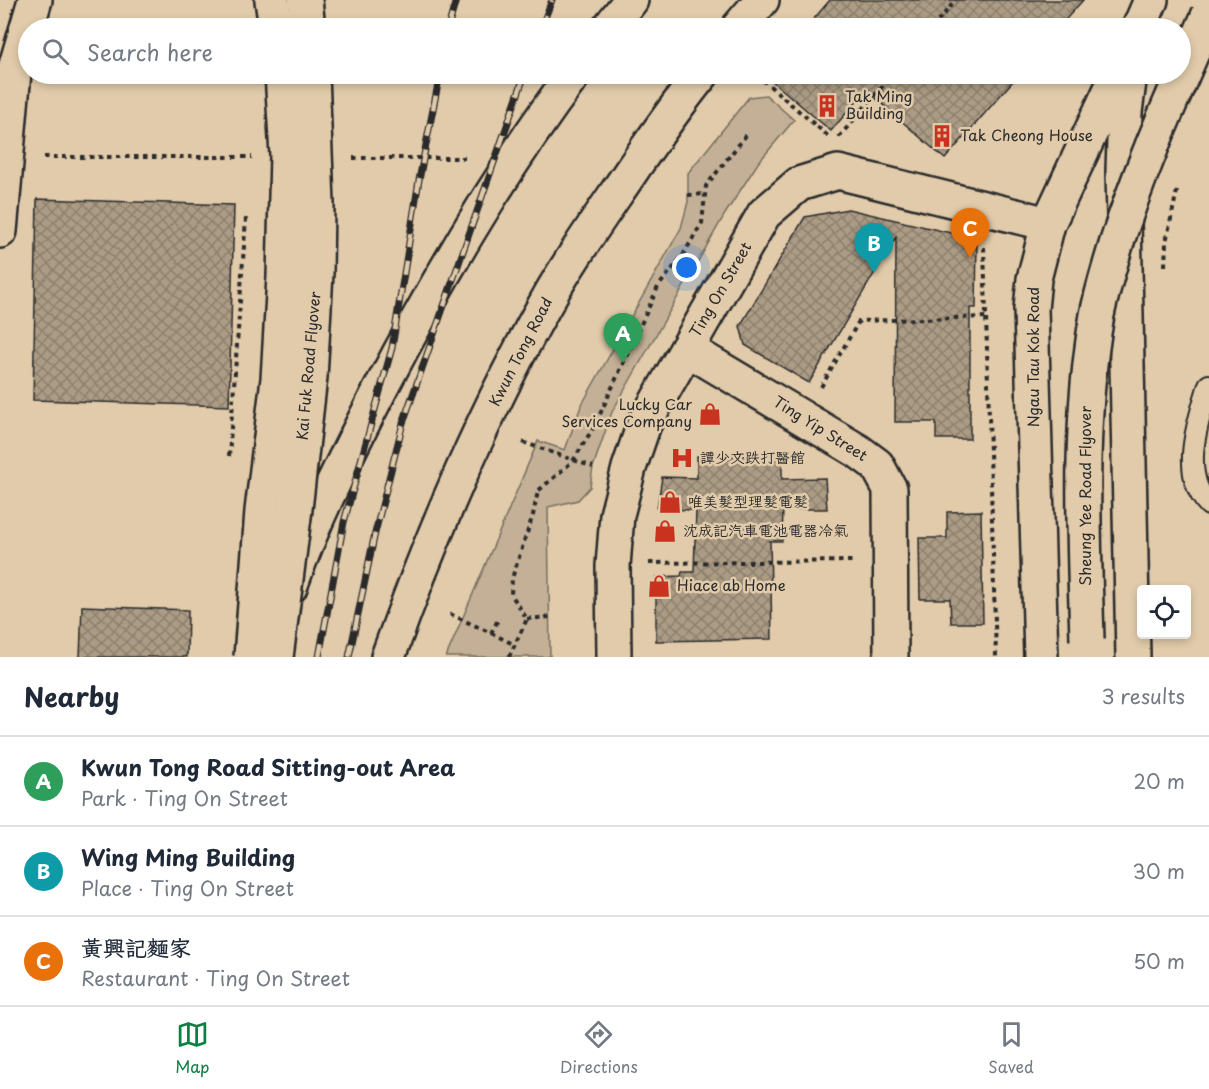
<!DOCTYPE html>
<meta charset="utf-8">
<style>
:root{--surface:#fff;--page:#f6f6f7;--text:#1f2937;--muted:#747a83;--line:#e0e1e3;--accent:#0b8043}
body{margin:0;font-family:"Playpen Sans","LXGW WenKai TC",sans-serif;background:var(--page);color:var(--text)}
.controls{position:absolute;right:18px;bottom:18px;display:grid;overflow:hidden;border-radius:6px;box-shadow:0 3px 9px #0003}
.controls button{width:54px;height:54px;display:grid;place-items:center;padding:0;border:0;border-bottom:2px solid var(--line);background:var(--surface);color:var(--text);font:30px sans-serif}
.you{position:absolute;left:687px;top:268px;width:21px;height:21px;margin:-15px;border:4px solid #fff;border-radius:50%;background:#1a73e8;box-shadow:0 0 0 9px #1a73e833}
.badge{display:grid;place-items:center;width:39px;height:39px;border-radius:50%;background:var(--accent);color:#fff;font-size:20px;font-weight:700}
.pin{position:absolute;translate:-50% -50px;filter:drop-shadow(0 2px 3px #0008)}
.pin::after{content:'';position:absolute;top:32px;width:21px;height:18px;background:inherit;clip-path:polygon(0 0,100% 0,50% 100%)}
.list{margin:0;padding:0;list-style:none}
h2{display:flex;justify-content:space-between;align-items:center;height:78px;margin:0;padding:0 24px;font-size:26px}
h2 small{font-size:20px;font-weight:400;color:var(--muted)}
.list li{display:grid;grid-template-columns:39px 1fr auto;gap:18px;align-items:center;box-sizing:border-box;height:90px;padding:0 24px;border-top:2px solid var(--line)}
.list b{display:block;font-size:22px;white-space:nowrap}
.list p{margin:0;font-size:20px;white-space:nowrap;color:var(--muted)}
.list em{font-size:20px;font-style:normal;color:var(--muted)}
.icon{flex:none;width:33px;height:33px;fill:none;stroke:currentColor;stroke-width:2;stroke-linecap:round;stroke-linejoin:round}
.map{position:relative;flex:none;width:1209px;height:657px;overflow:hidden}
.search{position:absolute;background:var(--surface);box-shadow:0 3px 9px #0003;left:18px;right:18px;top:18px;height:66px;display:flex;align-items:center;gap:15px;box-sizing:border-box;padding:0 21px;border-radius:33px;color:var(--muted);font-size:22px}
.sheet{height:348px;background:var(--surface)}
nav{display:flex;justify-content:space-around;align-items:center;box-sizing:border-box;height:84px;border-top:2px solid var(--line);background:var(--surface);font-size:16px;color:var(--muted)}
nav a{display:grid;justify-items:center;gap:3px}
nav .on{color:var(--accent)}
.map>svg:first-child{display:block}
</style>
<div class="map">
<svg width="1209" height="657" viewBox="0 0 1209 657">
<defs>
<pattern id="building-cross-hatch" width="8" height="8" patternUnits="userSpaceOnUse" patternTransform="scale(1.5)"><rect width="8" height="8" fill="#ac9c85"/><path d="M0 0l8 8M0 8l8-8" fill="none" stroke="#8c7f6d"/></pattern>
</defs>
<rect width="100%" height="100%" fill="#e1cbab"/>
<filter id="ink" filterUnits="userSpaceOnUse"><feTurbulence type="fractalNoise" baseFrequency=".0167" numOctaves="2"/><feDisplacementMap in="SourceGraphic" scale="12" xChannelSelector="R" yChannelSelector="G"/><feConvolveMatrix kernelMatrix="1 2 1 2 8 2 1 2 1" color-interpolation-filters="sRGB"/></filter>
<g filter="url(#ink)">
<path fill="#c3b096" stroke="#776e60" stroke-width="1.5" d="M766,95L794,120L758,163L725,214L612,412L593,467L590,487L578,500L548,507L550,657H446L538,441L565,450L581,406L681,228L688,202V173L749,97Z"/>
<g fill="url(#building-cross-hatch)" stroke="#2b2b2b" stroke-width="1.5">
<path d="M830,0H1083L1058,28H806Z"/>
<path d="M767,74H1019L945,159L866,90L831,131L765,75Z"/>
<path d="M37,199L234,205L229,406L33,400Z"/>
<path d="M848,209L977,239L976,308H970V439H936V422H895L896,237L809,383L745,345L740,326L805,217Z"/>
<path d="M782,454V479L825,478L827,509H783L782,541H770L772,639L656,641V577L681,576L682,572H694L696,510L657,509L662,477L697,478V456Z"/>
<path d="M981,511L983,623H951L950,599H920L919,538H947V512Z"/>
<path d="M82,606L188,610L187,657H80Z"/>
</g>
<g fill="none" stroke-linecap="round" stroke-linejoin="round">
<g stroke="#2b2b2b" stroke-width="24">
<path id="service" d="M1209,385C1198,421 1179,474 1209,505"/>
</g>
<g stroke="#2b2b2b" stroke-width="38">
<g id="minor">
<path d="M687,349L858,451L877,465L890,489L891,657"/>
<path d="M614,657L613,566L617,515L629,468L644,424L764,214L799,184L838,172L1048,224"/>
</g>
</g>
<g stroke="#2b2b2b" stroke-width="38">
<path id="tertiary" d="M0,231L14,72L35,0"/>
</g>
<g stroke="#2b2b2b" stroke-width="38">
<g id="secondary">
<path d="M1139,28L1151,0"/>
<path d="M1130,74L1125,112L1123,170L1133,657"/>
<path d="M1041,657L1031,309L1034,279L1048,224L1118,74"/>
</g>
</g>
<g stroke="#2b2b2b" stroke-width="38">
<g id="trunk">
<path d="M272,0L276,28"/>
<path d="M305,0L308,28"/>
<path d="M609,28L631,0"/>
<path d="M738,28L762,0"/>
<path d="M290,587C314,518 348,452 381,388C438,279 500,172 574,74"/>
<path d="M388,657C433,531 486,408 552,292C577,249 605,210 632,170C655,137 677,104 702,74"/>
</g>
</g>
<g stroke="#2b2b2b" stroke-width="4" stroke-dasharray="4.5 4.5" stroke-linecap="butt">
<path d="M932,28L956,0"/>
<path d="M756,74L828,136"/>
<path d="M839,137L893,74"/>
<path d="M44,157H252"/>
<path d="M353,158H465"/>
<path d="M688,195L705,194"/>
<path d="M984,247L996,657"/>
<path d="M1165,266L1166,242L1177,191"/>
<path d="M821,387L859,321L986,317"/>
<path d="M523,442L593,467"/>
<path d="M229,456L246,218"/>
<path d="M649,563L854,561"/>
<path d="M450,614L491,633L498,620"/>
<path d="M527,619L550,617"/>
<path d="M491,633L515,645"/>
<path d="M509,657L527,619L511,594L512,578L533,515L538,491L573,461L595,425L658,287L683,255L702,223L706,186L747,134"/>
</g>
<use href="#service" stroke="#e1cbab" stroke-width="20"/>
<use href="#minor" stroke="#e1cbab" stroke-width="33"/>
<use href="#tertiary" stroke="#e1cbab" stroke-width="33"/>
<use href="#secondary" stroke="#e1cbab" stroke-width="33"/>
<use href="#trunk" stroke="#e1cbab" stroke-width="33"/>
<g stroke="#2b2b2b" stroke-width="7">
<g id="rail">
<path d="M448,28L456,0"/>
<path d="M541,28L552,0"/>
<path d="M319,657L344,522L392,348L419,180L440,74"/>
<path d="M349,657L375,533L403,423L525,74"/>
</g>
</g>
<use href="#rail" stroke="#e1cbab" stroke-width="4.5" stroke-dasharray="14" stroke-linecap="butt"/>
<g stroke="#2b2b2b" stroke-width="38" stroke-linecap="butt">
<path id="secondary-bridge" d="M1087,640C1084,532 1078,423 1097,315C1102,291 1109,268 1116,245C1141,165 1176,90 1209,14"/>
</g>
<g stroke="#2b2b2b" stroke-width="38" stroke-linecap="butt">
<g id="trunk-bridge">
<path d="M251,657L262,511L278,379L284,277L287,155L282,74"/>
<path d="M276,657L295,509L310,377L316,273L317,204L312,74"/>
</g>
</g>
<use href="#secondary-bridge" stroke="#e1cbab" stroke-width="33"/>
<use href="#trunk-bridge" stroke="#e1cbab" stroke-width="33"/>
</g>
</g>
<defs>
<g id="building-bare" transform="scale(1.8)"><path d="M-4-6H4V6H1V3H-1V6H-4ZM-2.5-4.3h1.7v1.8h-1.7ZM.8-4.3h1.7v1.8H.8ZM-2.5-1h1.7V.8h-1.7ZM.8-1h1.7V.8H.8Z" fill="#c8321e" stroke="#e1cbab" stroke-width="2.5" paint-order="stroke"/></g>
<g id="shop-bare" transform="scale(1.8)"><path d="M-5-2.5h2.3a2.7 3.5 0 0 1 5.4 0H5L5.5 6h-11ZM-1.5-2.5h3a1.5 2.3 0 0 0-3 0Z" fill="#c8321e" stroke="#e1cbab" stroke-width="2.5" paint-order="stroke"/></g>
<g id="hospital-bare" transform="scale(1.8)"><path d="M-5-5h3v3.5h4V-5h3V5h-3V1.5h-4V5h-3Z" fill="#c8321e" stroke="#e1cbab" stroke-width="2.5" paint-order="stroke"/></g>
</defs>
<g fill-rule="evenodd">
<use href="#building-bare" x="827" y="106"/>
<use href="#building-bare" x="942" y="136"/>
<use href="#shop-bare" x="710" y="414"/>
<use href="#hospital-bare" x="682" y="458"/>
<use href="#shop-bare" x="670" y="502"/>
<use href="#shop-bare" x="665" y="531"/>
<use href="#shop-bare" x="659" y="586"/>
</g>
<g text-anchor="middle" stroke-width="5" stroke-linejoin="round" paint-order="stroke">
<g font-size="15" fill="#2b2b2b" stroke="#e1cbab" text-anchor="start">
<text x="845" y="102">Tak Ming<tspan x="845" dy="17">Building</tspan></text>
<text x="960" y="141">Tak Cheong House</text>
<text x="692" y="410" text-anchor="end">Lucky Car<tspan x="692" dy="17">Services Company</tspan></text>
<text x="700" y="463">譚少文跌打醫館</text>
<text x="688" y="507">唯美髮型理髮電髮</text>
<text x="683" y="536">沈成記汽車電池電器冷氣</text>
<text x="677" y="591">Hiace ab Home</text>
</g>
<g font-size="15" fill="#2b2b2b" stroke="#e1cbab">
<text transform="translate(721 290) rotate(-60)" y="5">Ting On Street</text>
<text transform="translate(521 352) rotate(-63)" y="5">Kwun Tong Road</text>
<text transform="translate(1034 357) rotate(-90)" y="5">Ngau Tau Kok Road</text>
<text transform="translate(309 366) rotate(-85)" y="5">Kai Fuk Road Flyover</text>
<text transform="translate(820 429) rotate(32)" y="5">Ting Yip Street</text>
<text transform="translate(1086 496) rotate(-90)" y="5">Sheung Yee Road Flyover</text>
</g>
</g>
</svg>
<div class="controls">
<button><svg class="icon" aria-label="locate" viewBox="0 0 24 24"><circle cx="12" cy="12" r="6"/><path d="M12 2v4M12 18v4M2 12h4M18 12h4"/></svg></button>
</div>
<div class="you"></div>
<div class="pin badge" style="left:623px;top:363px;background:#2e9e5b">A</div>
<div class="pin badge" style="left:874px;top:273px;background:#0f9aa8">B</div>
<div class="pin badge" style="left:970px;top:258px;background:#e8710a">C</div>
<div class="search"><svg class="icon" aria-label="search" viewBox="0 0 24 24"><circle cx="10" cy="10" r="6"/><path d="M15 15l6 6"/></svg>Search here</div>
</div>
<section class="sheet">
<h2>Nearby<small>3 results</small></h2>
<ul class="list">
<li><span class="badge" style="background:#2e9e5b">A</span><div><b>Kwun Tong Road Sitting-out Area</b><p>Park · Ting On Street</p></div><em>20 m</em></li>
<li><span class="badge" style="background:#0f9aa8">B</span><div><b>Wing Ming Building</b><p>Place · Ting On Street</p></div><em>30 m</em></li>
<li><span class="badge" style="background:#e8710a">C</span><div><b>黃興記麵家</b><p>Restaurant · Ting On Street</p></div><em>50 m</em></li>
</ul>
</section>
<nav>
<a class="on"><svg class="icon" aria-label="map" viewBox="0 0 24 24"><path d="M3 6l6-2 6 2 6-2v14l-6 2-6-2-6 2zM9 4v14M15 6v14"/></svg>Map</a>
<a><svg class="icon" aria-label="directions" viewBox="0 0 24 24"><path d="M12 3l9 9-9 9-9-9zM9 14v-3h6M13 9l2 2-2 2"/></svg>Directions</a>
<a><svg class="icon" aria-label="saved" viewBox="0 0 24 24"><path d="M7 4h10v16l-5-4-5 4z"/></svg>Saved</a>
</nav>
